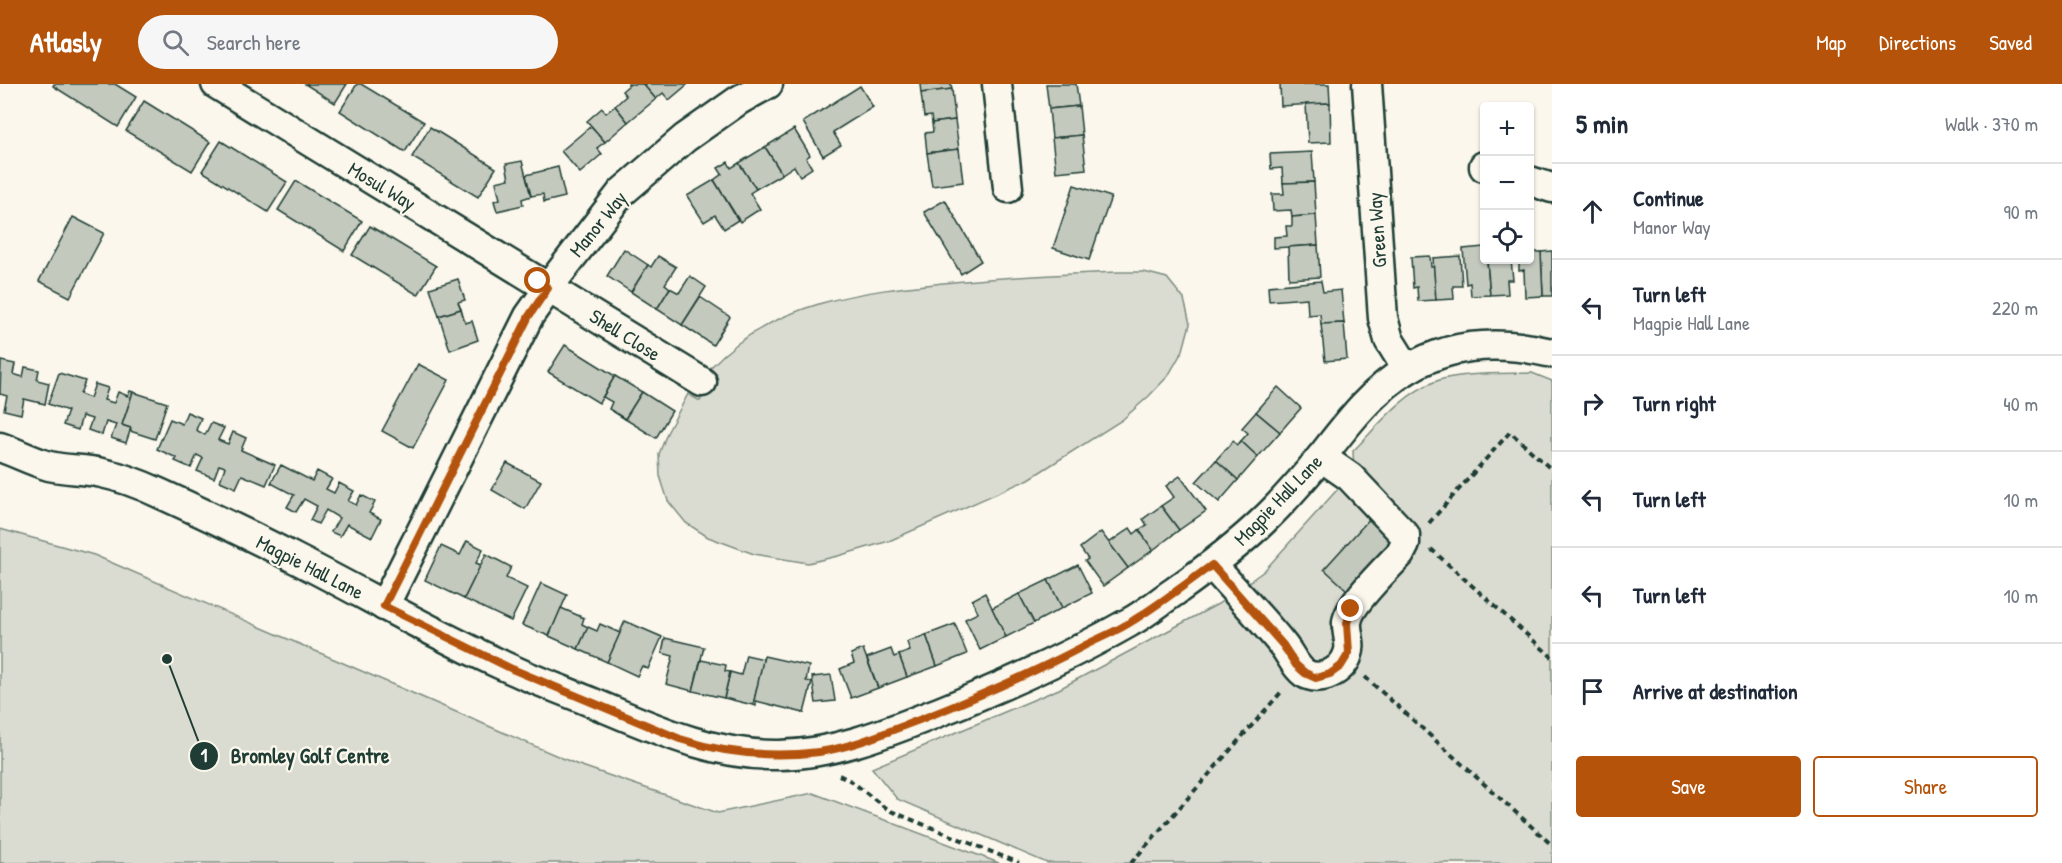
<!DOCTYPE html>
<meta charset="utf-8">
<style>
:root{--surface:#fff;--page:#f6f6f7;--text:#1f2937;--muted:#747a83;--line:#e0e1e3;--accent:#b45309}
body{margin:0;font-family:"Patrick Hand",sans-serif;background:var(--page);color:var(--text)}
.controls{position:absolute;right:18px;top:18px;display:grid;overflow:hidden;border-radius:6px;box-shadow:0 2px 4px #0004}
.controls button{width:54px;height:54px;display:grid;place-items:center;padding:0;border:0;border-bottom:2px solid var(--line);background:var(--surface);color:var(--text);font:30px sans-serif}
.stop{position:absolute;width:18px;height:18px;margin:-14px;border:4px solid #b45309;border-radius:50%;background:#fff}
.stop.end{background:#b45309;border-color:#fff;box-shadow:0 2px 6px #0008}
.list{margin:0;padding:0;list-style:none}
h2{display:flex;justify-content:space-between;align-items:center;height:78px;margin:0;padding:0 24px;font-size:26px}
h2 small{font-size:20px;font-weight:400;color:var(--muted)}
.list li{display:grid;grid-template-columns:39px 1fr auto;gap:18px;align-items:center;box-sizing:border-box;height:96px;padding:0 24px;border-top:2px solid var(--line)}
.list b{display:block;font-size:22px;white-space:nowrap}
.list p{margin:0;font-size:20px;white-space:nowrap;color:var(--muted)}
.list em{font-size:20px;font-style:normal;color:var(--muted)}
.actions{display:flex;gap:12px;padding:18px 24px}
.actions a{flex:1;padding:14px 0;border:2px solid var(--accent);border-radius:6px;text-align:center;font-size:21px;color:var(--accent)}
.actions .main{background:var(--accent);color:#fff}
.icon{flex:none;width:33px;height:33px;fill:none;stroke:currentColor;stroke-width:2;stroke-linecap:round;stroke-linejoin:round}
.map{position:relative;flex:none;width:1552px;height:779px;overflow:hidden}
header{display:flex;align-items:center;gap:36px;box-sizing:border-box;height:84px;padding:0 30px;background:var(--accent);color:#fff}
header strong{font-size:28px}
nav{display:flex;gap:33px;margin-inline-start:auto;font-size:21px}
.search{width:420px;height:54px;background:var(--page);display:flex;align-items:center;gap:15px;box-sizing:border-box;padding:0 21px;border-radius:33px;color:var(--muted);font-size:22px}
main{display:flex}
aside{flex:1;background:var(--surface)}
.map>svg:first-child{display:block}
</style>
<header>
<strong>Atlasly</strong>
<div class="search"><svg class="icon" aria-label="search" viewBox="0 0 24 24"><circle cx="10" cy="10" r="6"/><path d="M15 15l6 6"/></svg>Search here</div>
<nav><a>Map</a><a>Directions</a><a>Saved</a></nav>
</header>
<main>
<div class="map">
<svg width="1552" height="779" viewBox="0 0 1552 779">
<rect width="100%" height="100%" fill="#fbf7ec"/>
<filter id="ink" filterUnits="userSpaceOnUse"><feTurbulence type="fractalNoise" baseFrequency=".0167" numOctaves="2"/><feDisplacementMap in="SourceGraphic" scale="12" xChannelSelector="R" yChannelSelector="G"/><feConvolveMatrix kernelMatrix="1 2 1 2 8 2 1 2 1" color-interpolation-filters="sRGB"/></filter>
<g filter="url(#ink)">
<g fill="#dbdcd1" stroke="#7d8c82" stroke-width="1.5">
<path d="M1118,188H1144L1167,194L1184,215L1190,240L1183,266L1168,292L1149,312L1122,336L1029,395L889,457L838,472L808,479L754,470L708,453L686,439L668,417L660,392L659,370L667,349L688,310L700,317L717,290L709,285C773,216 865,207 953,198C1008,193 1063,190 1118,188Z"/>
<path d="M1532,289L1552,297V779H1047L897,715L872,684L1059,605L1218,520L1264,487L1354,387L1353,367C1377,343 1401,311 1434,298C1458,288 1505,290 1532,289Z"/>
<path d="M0,445L94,471L576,680L718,729L813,709L999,779H0Z"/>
</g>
<g fill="#c4c9be" stroke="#1f3d34" stroke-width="1.5">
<path d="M54,0H115L136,13L118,43L53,2Z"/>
<path d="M305,0H347L335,19Z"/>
<path d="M357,0H361L424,38L405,68L340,27Z"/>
<path d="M628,0H643L656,15L628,38L615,22L626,12L622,7L629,1Z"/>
<path d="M643,0H688L669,16L663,9L656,15Z"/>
<path d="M920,0H951L952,5L921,9Z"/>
<path d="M1046,0H1076L1079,22L1049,25Z"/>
<path d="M1280,0H1329L1330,19L1281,22Z"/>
<path d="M860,2L873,23L833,48L841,61L823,72L803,38Z"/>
<path d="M952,5L955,36L932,39L931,32L924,33L921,9Z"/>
<path d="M144,17L210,58L192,87L126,47Z"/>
<path d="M1330,19L1331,58L1308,59L1306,20Z"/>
<path d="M615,22L628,38L605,58L587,37L602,24L606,29Z"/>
<path d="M1079,22L1082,51L1052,54L1049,25Z"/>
<path d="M955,36L959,65L927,69L925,49L933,48L932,39Z"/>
<path d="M591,42L605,58L597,64L602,70L580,89L561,67Z"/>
<path d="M430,43L496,84L478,113L412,73Z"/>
<path d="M794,45L810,71L806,74L812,84L800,92L794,82L782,90L765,63Z"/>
<path d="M1082,51L1086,85L1056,88L1052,54Z"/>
<path d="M221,57L287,98L268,128L202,87Z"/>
<path d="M765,63L782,90L756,105L739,79Z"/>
<path d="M959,65L963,98L932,102L927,69Z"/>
<path d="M1312,68L1314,98L1283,99L1282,84L1271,85L1270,70Z"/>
<path d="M522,77L531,112L522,115L523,121L497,127L494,117L500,115L496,98L509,95L506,80Z"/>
<path d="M728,78L731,84L739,79L756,105L750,109L760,125L740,138L714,96L722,90L718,84Z"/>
<path d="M558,83L565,113L544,118L543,110L531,112L526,91Z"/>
<path d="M714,96L738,136L724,145L715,131L704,138L687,112Z"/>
<path d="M296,97L362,137L344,167L278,126Z"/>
<path d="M1314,98L1316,131L1292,133L1291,126L1273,127L1272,110H1284L1283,99Z"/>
<path d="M1074,101L1111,113L1089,176L1053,164Z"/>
<path d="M945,116L981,177L961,190L924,128Z"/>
<path d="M1316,131L1318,161L1274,164V153L1287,152L1286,142H1292V133Z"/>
<path d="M73,133L104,149L70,213L39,197Z"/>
<path d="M370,142L436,182L418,211L352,171Z"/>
<path d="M1318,161L1320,193L1289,195L1288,163Z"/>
<path d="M1484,163V176H1487L1490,211L1471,212L1470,199L1466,200L1463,165Z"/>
<path d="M624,165L648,181L631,208L607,192Z"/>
<path d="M1552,167V212H1543L1541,168Z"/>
<path d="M1530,168H1541L1543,212L1525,213L1524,186L1519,187V176H1530Z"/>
<path d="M658,172L676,183L665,200L670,204L657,225L631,208L648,181L651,183Z"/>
<path d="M1430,172L1431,183H1434L1436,216L1418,217L1417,203L1413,204L1411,173Z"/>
<path d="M1460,172L1462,202H1453L1454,215L1436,216L1433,174Z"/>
<path d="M1487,176H1511L1513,196H1507L1508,210L1490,211Z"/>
<path d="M690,192L706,203L682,241L657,225L670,204L679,209Z"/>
<path d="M458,195L465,216L458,218L461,225L439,232L430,204Z"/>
<path d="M1321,197L1323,208L1341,206L1344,239L1321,240L1320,230L1308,231L1307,214L1269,217L1268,202Z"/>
<path d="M700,213L730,233L713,261L682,241Z"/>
<path d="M461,225L465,239L472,237L478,256L450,266L439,232Z"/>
<path d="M1344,239L1347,275L1325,277L1321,240Z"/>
<path d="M565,261L615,292L599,319L548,288Z"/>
<path d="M1,277L15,280L13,290L23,293L25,283L39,286L37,296L49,299L45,320L24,315L21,330L4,326L7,312L0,310Z"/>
<path d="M418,280L449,296L413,364L382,347Z"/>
<path d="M59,289L85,297L80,310L90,314L95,300L108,304L104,316L114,319L118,308L128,312L130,307L133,308L122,341L131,344L126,359L111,354L116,341L106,338L102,351L88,346L92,335L82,332L78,346L63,341L68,327L48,320Z"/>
<path d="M615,292L642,308L625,335L609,325L612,318L603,313Z"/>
<path d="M1278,303L1301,324L1280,348L1256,328Z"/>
<path d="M133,308L167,319L155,355L130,347L131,344L122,341Z"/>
<path d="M642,308L672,327L656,354L625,335Z"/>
<path d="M187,328L201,334L196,346L205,351L211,339L224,344L218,356L228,360L233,348L246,354L241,366L275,381L266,401L242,391L236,404L220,397L225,383L219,381L214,394L197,387L203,374L197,371L191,384L175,377L177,374L157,365L170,335L182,340Z"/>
<path d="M1256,328L1280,348L1258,373L1241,357L1248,349L1242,344Z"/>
<path d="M1233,357L1237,361L1241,357L1258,373L1238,396L1216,376Z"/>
<path d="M1216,376L1238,396L1219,418L1196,398Z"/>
<path d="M507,379L541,397L525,425L492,406Z"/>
<path d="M281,381L312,397L317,387L332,395L326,405L334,409L339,399L354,407L348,417L356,421L361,411L375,418L369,429L381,435L372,453L347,440L340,452L331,448L339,434L326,426L318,440L310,436L317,422L304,415L296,428L287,423L294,411L271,399Z"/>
<path d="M1180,392L1206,427L1179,446L1161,422L1174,413L1166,402Z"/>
<path d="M1161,422L1179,446L1153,466L1139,446L1147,441L1143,435Z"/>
<path d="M1373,431L1396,453L1347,506L1324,485Z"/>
<path d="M1130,444L1134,450L1139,446L1153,466L1128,484L1109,459Z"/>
<path d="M1101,448L1128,484L1103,502L1085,477L1088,475L1080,464Z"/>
<path d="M467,457L483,465L476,479L481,481L464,515L425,496L441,462L460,471Z"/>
<path d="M486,470L511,483L506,494L527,504L511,537L464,515Z"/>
<path d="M1078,481L1092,509L1062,524L1048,496Z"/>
<path d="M1048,496L1062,524L1034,539L1019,510Z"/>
<path d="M541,499L567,511L549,552L522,541Z"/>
<path d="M985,509L1006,553L980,566L965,535L978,529L972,516Z"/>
<path d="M1019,510L1034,539L1006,553L992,524Z"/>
<path d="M561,524L584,534L582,540L588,543L578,565L549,552Z"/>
<path d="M625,537L662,553L648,585L642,582L637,592L607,578Z"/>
<path d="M600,540L620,549L607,578L578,565L588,543L597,547Z"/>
<path d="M955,540L967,570L937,582L926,551Z"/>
<path d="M926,551L937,582L907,593L899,571L910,567L907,558Z"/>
<path d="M665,554L704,563L693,607L666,600L673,572L662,569Z"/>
<path d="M863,565L878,604L851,614L840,585L854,579L851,570Z"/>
<path d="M891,565L894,573L899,571L907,593L878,604L867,574Z"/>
<path d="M746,571L764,575L753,621L724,614L730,588L741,591Z"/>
<path d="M764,572L809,582L806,597L812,598L804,629L756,617V622L753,621Z"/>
<path d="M701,576L726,581L725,587L730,588L724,614L693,607Z"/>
<path d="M831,591L835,617L816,619L812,593Z"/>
</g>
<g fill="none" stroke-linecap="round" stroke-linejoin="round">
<g stroke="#1f3d34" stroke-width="33">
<g id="minor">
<path d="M216,0L702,298"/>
<path d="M997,0L1008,104"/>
<path d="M1367,0L1383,234L1389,256L1407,285"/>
<path d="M1484,82V83"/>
<path d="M1530,97L1552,104"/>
<path d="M0,363C17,369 32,377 49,382C66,386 84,385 102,389C121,393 142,401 159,409C205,430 250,451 294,474C367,511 438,553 513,586C537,597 562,606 586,616C649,642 710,672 779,671C835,670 888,648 939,628C1004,602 1069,573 1130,538C1145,530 1159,518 1174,508C1205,486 1235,464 1263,437C1284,417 1303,395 1322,372C1347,340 1372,306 1408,285C1452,258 1503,257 1552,269"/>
<path d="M1212,481C1235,507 1260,533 1282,560C1290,569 1294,582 1304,589C1320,599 1343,587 1348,570C1352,560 1346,548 1347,538C1349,520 1387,484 1400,470L1405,460V451L1350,393L1321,373"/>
<path d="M384,522L529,232L558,191L622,108L685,54L739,16L768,0"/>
</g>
</g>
<g stroke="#1f3d34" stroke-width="4" stroke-dasharray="6 4.5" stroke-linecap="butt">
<path d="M1429,439L1510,348L1552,386"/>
<path d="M1431,465L1552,573"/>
<path d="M1365,593L1552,761"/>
<path d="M839,691L851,697L888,726L1019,779"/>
<path d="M1131,779L1283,606"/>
</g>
<use href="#minor" stroke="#fbf7ec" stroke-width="28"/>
</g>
</g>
<g fill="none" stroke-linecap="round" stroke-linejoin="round" filter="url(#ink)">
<path stroke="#b45309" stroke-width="8" d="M538,197L548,204L529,232L384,522L512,585L680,655C726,670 771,674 819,668C853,663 887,648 919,636C975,614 1029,591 1082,563C1099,554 1118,547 1134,536C1161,519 1187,499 1212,481L1283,561L1296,581L1305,589L1316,594L1330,590L1341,582L1349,569L1347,539L1351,525"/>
</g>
<g text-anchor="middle" stroke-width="4.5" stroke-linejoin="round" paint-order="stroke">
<g font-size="20" fill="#1f3d34" stroke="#fbf7ec">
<text transform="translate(382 102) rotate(31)" y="7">Mosul Way</text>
<text transform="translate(598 140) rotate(-51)" y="7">Manor Way</text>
<text transform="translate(1377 146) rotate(-94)" y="7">Green Way</text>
<text transform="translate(625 251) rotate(32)" y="7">Shell Close</text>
<text transform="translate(1278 416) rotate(-46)" y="7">Magpie Hall Lane</text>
<text transform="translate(310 483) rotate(27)" y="7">Magpie Hall Lane</text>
</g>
</g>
<path fill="none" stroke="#1f3d34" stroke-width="2" d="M167 575L204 672"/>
<g fill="#1f3d34" stroke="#fbf7ec" stroke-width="2">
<circle cx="167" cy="575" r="6"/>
<circle cx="204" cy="672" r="15"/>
</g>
<g font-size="18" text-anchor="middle" font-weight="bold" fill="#fff">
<text x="204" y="678">1</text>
</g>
<g font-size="21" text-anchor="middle" font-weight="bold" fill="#1f3d34" stroke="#fbf7ec" stroke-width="4.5" stroke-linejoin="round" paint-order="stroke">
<text x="310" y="679">Bromley Golf Centre</text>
</g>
</svg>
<div class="controls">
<button>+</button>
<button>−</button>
<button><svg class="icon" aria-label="locate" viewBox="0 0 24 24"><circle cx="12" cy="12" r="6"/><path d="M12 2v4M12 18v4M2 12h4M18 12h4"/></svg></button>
</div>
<div class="stop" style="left:538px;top:197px"></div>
<div class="stop end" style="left:1351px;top:525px"></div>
</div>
<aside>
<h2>5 min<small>Walk · 370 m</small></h2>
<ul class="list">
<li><svg class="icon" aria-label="ahead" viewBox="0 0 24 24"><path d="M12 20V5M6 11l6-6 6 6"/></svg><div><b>Continue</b><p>Manor Way</p></div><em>90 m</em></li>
<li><svg class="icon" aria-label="left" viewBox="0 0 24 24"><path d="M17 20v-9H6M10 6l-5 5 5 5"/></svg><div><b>Turn left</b><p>Magpie Hall Lane</p></div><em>220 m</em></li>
<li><svg class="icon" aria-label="right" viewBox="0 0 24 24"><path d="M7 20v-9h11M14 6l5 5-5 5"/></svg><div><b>Turn right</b></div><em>40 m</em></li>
<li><svg class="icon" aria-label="left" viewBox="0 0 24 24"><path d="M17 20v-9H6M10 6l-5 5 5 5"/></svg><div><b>Turn left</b></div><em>10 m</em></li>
<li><svg class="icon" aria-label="left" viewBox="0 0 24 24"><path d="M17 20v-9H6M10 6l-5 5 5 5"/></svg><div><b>Turn left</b></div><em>10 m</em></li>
<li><svg class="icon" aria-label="arrive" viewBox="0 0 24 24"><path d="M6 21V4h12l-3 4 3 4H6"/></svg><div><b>Arrive at destination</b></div></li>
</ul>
<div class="actions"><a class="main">Save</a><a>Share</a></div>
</aside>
</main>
